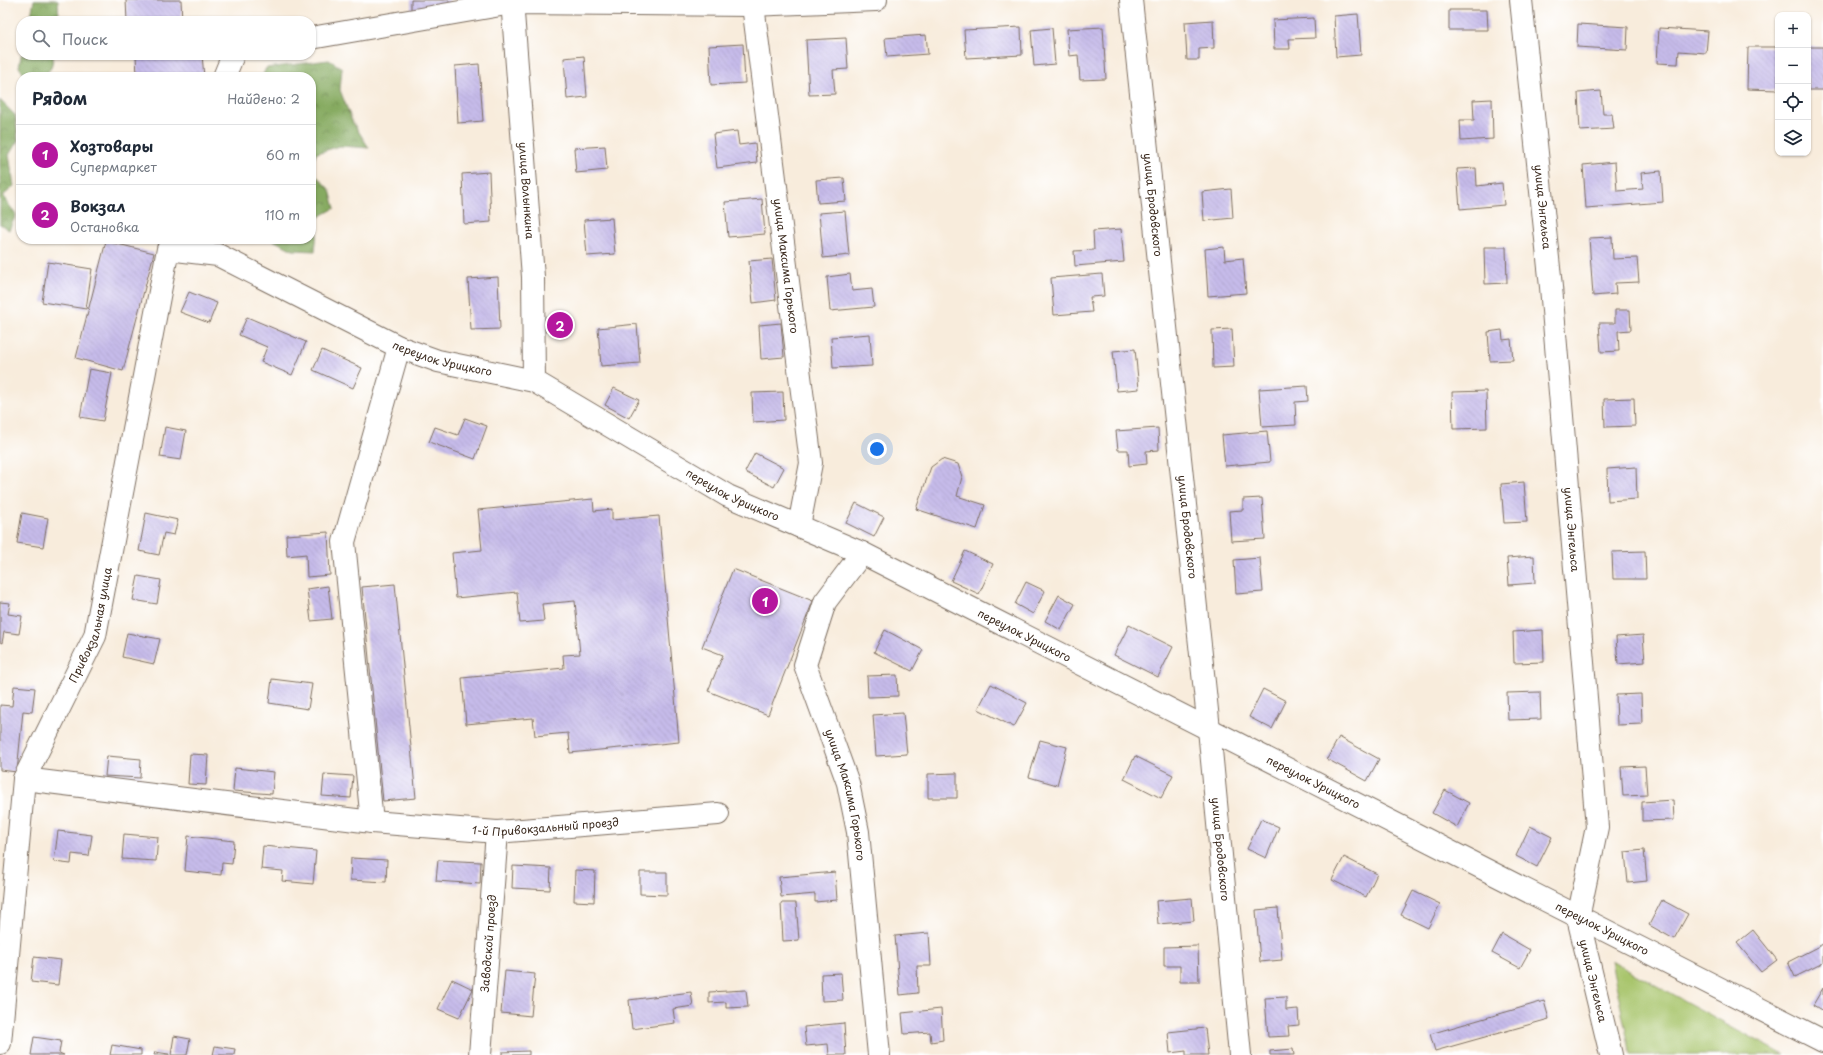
<!DOCTYPE html>
<html lang="ru">
<meta charset="utf-8">
<style>
:root{--surface:#fff;--page:#f2f2f3;--text:#1f2937;--muted:#747a83;--line:#e0e1e3;--accent:#b5179e}
body{margin:0;font-family:"Playpen Sans",sans-serif;background:var(--page);color:var(--text)}
.controls{position:absolute;right:12px;top:12px;display:grid;overflow:hidden;border-radius:8px;box-shadow:0 1px 3px #0004}
.controls button{width:36px;height:36px;display:grid;place-items:center;padding:0;border:0;border-bottom:1px solid var(--line);background:var(--surface);color:var(--text);font:20px sans-serif}
.you{position:absolute;left:877px;top:449px;width:14px;height:14px;margin:-10px;border:3px solid #fff;border-radius:50%;background:#1a73e8;box-shadow:0 0 0 6px #1a73e833}
.badge{display:grid;place-items:center;width:26px;height:26px;border-radius:50%;background:var(--accent);color:#fff;font-size:13px;font-weight:700}
.pin{position:absolute;translate:-50% -50%;border:2px solid #fff;box-shadow:0 1px 4px #0006}
.list{margin:0;padding:0;list-style:none}
h2{display:flex;justify-content:space-between;align-items:center;height:52px;margin:0;padding:0 16px;font-size:17px}
h2 small{font-size:13px;font-weight:400;color:var(--muted)}
.list li{display:grid;grid-template-columns:26px 1fr auto;gap:12px;align-items:center;box-sizing:border-box;height:60px;padding:0 16px;border-top:1px solid var(--line)}
.list b{display:block;font-size:15px;white-space:nowrap}
.list p{margin:0;font-size:13px;white-space:nowrap;color:var(--muted)}
.list em{font-size:13px;font-style:normal;color:var(--muted)}
.icon{flex:none;width:22px;height:22px;fill:none;stroke:currentColor;stroke-width:2;stroke-linecap:round;stroke-linejoin:round}
.map{position:relative;flex:none;width:1823px;height:1055px;overflow:hidden}
.search{position:absolute;background:var(--surface);box-shadow:0 1px 3px #0004;left:16px;top:16px;width:300px;height:44px;display:flex;align-items:center;gap:10px;box-sizing:border-box;padding:0 14px;border-radius:16px;color:var(--muted);font-size:15px}
.panel{position:absolute;background:var(--surface);box-shadow:0 1px 3px #0004;left:16px;top:72px;width:300px;height:172px;border-radius:16px}
.map>svg:first-child{display:block}
</style>
<div class="map">
<svg width="1823" height="1055" viewBox="0 0 1823 1055">
<defs>
<pattern id="forest-crowns" width="20" height="18" patternUnits="userSpaceOnUse"><rect width="20" height="18" fill="#86aa60"/><path d="M2 6a3 3 0 1 1 6 0M12 15a3 3 0 1 1 6 0" fill="none" stroke="#6f8b4f"/></pattern>
<pattern id="building-back-hatch" width="6" height="6" patternUnits="userSpaceOnUse"><rect width="6" height="6" fill="#c6bbea"/><path d="M-1 5l2 2M0 0l6 6M5-1l2 2" fill="none" stroke="#aba1c8"/></pattern>
</defs>
<rect width="100%" height="100%" fill="#fff"/>
<filter id="ink" filterUnits="userSpaceOnUse"><feTurbulence type="fractalNoise" baseFrequency=".025" numOctaves="2"/><feDisplacementMap in="SourceGraphic" scale="8" xChannelSelector="R" yChannelSelector="G"/><feConvolveMatrix kernelMatrix="1 2 1 2 8 2 1 2 1" color-interpolation-filters="sRGB"/></filter>
<filter id="wash" filterUnits="userSpaceOnUse"><feTurbulence type="fractalNoise" baseFrequency=".012" numOctaves="4" result="noise"/><feDisplacementMap in="SourceGraphic" scale="16" xChannelSelector="R" yChannelSelector="G"/><feGaussianBlur stdDeviation="0.9" result="paint"/><feColorMatrix in="noise" values="0 0 0 0 0 0 0 0 0 0 0 0 0 0 0 0 0 1.4 0 .05"/><feComposite in="paint" operator="in"/></filter>
<g filter="url(#wash)">
<rect width="100%" height="100%" fill="#f8ecdc"/>
<g fill="url(#forest-crowns)" stroke="#606a3f">
<path d="M34,0H58L59,21H30Z"/>
<path d="M21,55H54L51,68L43,77H26L19,67Z"/>
<path d="M329,60L342,68L340,90L352,121L369,148L340,146L317,153L311,162V77H262L266,68Z"/>
<path d="M0,100L15,115L18,140L9,155L14,186L3,196L16,215L9,230L0,224Z"/>
<path d="M311,170L330,190L335,208L317,218L311,215Z"/>
<path d="M311,232L317,233L315,251L293,250L271,239H311Z"/>
</g>
<path fill="#a8c56c" stroke="#727845" d="M1611,961L1784,1055H1631Z"/>
<g id="blocks">
<g fill="url(#building-back-hatch)">
<path d="M126,0H181L182,21H127Z"/>
<path d="M411,0H449L450,14H411Z"/>
<path d="M1449,10H1487L1488,30H1449Z"/>
<path d="M1358,14L1361,55L1336,57L1334,16Z"/>
<path d="M1314,18L1315,38L1289,39L1290,49H1274L1273,20Z"/>
<path d="M1213,20L1214,48L1199,49V60H1187L1185,22Z"/>
<path d="M1578,24L1628,27L1627,50L1577,47Z"/>
<path d="M1021,27L1022,55L966,58L964,30Z"/>
<path d="M1103,27L1106,79L1080,80L1078,55L1069,56L1067,29Z"/>
<path d="M1052,28L1055,64L1034,66L1031,30Z"/>
<path d="M1659,28L1708,31L1706,53L1679,51L1678,64L1657,63Z"/>
<path d="M926,35L928,54L887,57L885,38Z"/>
<path d="M846,38L848,69L833,70L835,94L809,95L806,40Z"/>
<path d="M743,44L745,83L711,85L709,46Z"/>
<path d="M1748,47H1778V90L1747,89Z"/>
<rect x="1808" y="47" width="15" height="43"/>
<path d="M136,55H202L204,77H137Z"/>
<path d="M584,56L587,97L567,99L564,58Z"/>
<path d="M479,64L483,121L458,123L455,66Z"/>
<path d="M1601,91L1603,114H1612L1614,129L1580,131L1578,93Z"/>
<path d="M1492,99L1493,139L1461,141L1460,120H1474L1473,100Z"/>
<path d="M737,131L739,145L755,143L757,163L717,168L713,134Z"/>
<path d="M605,146L607,170L576,173L574,148Z"/>
<path d="M1615,162L1617,191L1643,189L1641,173L1661,171L1663,202L1586,208L1583,165Z"/>
<path d="M1476,168L1477,186L1502,183L1504,205L1460,209L1457,169Z"/>
<path d="M489,172L491,222L464,224L462,174Z"/>
<path d="M844,178L846,201L818,203L816,180Z"/>
<path d="M1231,189L1233,218L1204,221L1202,192Z"/>
<path d="M762,199L765,234L728,237L725,202Z"/>
<path d="M845,211L849,255L823,258L819,213Z"/>
<path d="M612,218L615,254L587,256L584,220Z"/>
<path d="M1121,229L1124,262L1075,266L1074,251L1094,250L1093,231Z"/>
<path d="M1612,237L1613,259L1637,258L1639,282L1615,283L1616,294L1593,296L1589,238Z"/>
<path d="M106,241L154,253L123,371L76,358Z"/>
<path d="M1224,247L1225,260L1243,258L1246,293L1208,296L1205,249Z"/>
<path d="M1484,247H1506L1507,283L1485,284Z"/>
<path d="M772,259L776,300L753,303L749,261Z"/>
<path d="M48,262L92,269L86,309L42,302Z"/>
<path d="M850,274L852,291L872,289L874,307L830,311L827,277Z"/>
<path d="M1102,274L1104,296L1090,297L1092,312L1054,315L1051,278Z"/>
<path d="M498,277L500,329L471,330L468,279Z"/>
<path d="M189,292L217,303L209,323L180,312Z"/>
<path d="M1615,310H1630L1631,330L1618,331L1619,351L1601,352L1599,323H1615Z"/>
<path d="M247,317L306,342L292,375L261,362L267,347L239,335Z"/>
<path d="M781,323L784,357L761,359L759,325Z"/>
<path d="M637,324L640,363L601,366L598,328Z"/>
<path d="M1232,329L1234,367L1213,368L1212,330Z"/>
<path d="M1502,330L1503,340L1511,339L1513,360L1490,361L1488,332Z"/>
<path d="M870,334L872,366L833,368L831,337Z"/>
<path d="M1135,349L1139,389L1117,391L1113,351Z"/>
<path d="M322,350L362,368L353,388L313,370Z"/>
<path d="M89,369L112,373L103,421L80,417Z"/>
<path d="M1307,386L1308,401L1295,402L1296,425L1262,427L1259,389Z"/>
<path d="M614,388L639,400L629,418L605,405Z"/>
<path d="M1486,391L1487,428L1453,429L1452,392Z"/>
<path d="M783,392L784,420L753,422L752,393Z"/>
<path d="M1634,398L1635,426L1605,427L1604,399Z"/>
<path d="M465,418L487,426L475,459L429,442L435,427L458,435Z"/>
<path d="M165,427L186,431L181,460L160,457Z"/>
<path d="M1158,428L1159,450L1146,451L1147,464L1129,466L1128,450H1118L1116,431Z"/>
<path d="M1267,431L1270,462L1225,466L1222,435Z"/>
<path d="M755,453L784,468L774,487L745,472Z"/>
<path d="M942,459L958,464L962,477L957,496L985,505L977,529L916,509L931,467Z"/>
<path d="M1636,467L1637,499L1608,501L1607,469Z"/>
<path d="M1524,482L1527,522L1504,523L1501,484Z"/>
<path d="M1262,498L1265,539L1231,541L1229,511L1243,510V499Z"/>
<path d="M593,499L594,511L612,509V520L659,516L679,742L570,753L568,733L535,736L533,718L466,724L462,678L564,668L563,655L580,654L575,601L542,604L544,621L520,623L517,592L456,598L452,553L482,550L478,510Z"/>
<path d="M856,503L884,517L874,537L846,523Z"/>
<path d="M22,513L48,518L43,547L17,543Z"/>
<path d="M146,513L178,520L174,535L164,533L159,555L139,551Z"/>
<path d="M328,532L330,575L307,577L306,554L287,556L286,535Z"/>
<path d="M965,551L993,564L979,594L951,581Z"/>
<path d="M1645,551L1646,579H1613L1612,552Z"/>
<path d="M1534,556L1535,583L1509,585L1507,558Z"/>
<path d="M1260,558L1263,592L1236,594L1234,560Z"/>
<path d="M733,569L813,601L768,715L708,691L723,655L702,647Z"/>
<path d="M138,576L161,580L157,604L133,600Z"/>
<path d="M1026,582L1045,591L1033,614L1015,604Z"/>
<path d="M395,584L416,798L383,801L362,587Z"/>
<path d="M328,586L332,619L311,621L307,589Z"/>
<path d="M1059,595L1075,604L1061,630L1045,621Z"/>
<path d="M0,602L10,603L8,614L22,616L19,634L4,632L2,643L0,642Z"/>
<path d="M1129,625L1173,647L1158,677L1114,655Z"/>
<path d="M885,630L923,650L912,671L874,652Z"/>
<path d="M1543,630L1544,662L1514,663L1513,632Z"/>
<path d="M127,633L160,639L154,664L122,657Z"/>
<path d="M1643,635L1645,662L1618,664L1616,637Z"/>
<path d="M897,675L898,696L868,697L867,676Z"/>
<path d="M272,679L312,684L308,709L269,703Z"/>
<path d="M991,684L1027,703L1014,727L978,709Z"/>
<path d="M14,686L35,688L32,712L23,711L17,772L0,770V705L12,706Z"/>
<path d="M1263,689L1286,701L1272,729L1249,717Z"/>
<path d="M1540,692L1541,719L1508,720L1507,693Z"/>
<path d="M1641,694L1642,724L1617,725L1616,695Z"/>
<path d="M903,713L907,754L876,756L873,715Z"/>
<path d="M1339,737L1379,759L1367,781L1327,759Z"/>
<path d="M1040,740L1067,747L1057,785L1029,777Z"/>
<path d="M190,754L208,755L206,785L188,784Z"/>
<path d="M107,756L141,759L140,778L105,776Z"/>
<path d="M1135,756L1173,775L1161,798L1124,779Z"/>
<path d="M1645,766L1647,795L1623,796L1621,767Z"/>
<path d="M235,768L274,772L272,794L233,791Z"/>
<path d="M957,773V798H928V774Z"/>
<path d="M324,774L353,776L351,798L322,796Z"/>
<path d="M1445,790L1469,803L1457,827L1432,813Z"/>
<path d="M1673,800L1674,820L1642,821V802Z"/>
<path d="M1261,819L1279,827L1266,858L1247,849Z"/>
<path d="M1530,826L1552,837L1537,867L1516,856Z"/>
<path d="M58,831L92,835L89,856L72,854L71,864L54,862Z"/>
<path d="M124,834L158,837L156,861L122,859Z"/>
<path d="M188,836L234,841L232,864L222,863L221,875L185,871Z"/>
<path d="M263,846L316,851L313,884L282,881L283,871L261,869Z"/>
<path d="M1644,850L1647,881L1628,883L1625,852Z"/>
<path d="M1344,857L1377,874L1366,897L1332,880Z"/>
<path d="M351,858L387,860L386,882L350,880Z"/>
<path d="M438,860L481,862L480,884L436,881Z"/>
<path d="M513,866L551,868L550,890L512,888Z"/>
<path d="M575,870L595,871L594,902L574,901Z"/>
<path d="M640,872H667V895L640,894Z"/>
<path d="M835,872L837,900L815,902V894L781,897L779,877Z"/>
<path d="M1413,891L1440,904L1428,928L1401,915Z"/>
<path d="M1192,898L1194,921L1158,924L1156,901Z"/>
<path d="M1662,900L1688,914L1674,939L1649,925Z"/>
<path d="M781,903H796L799,940L783,941Z"/>
<path d="M1278,908L1282,960L1260,962L1256,910Z"/>
<path d="M1753,930L1777,960L1761,972L1737,943Z"/>
<path d="M929,933L931,966H917L918,993L900,995L895,936Z"/>
<path d="M1502,934L1530,950L1520,968L1492,953Z"/>
<path d="M1823,944V963L1795,977L1788,962Z"/>
<path d="M1198,946L1199,982H1180V966H1164V947Z"/>
<path d="M34,957L61,960L58,985L31,982Z"/>
<path d="M505,971L535,974L531,1016L501,1013Z"/>
<path d="M841,973L843,1000L822,1001L821,974Z"/>
<path d="M452,979L473,989L459,1018L438,1009Z"/>
<path d="M1823,988V1011L1813,1005Z"/>
<path d="M746,990L748,1007L726,1008V1002L709,1003V992Z"/>
<path d="M691,992L693,1006L673,1009L675,1023L632,1029L629,1000Z"/>
<path d="M1286,997V1010L1298,1009L1299,1025L1288,1026L1289,1036L1268,1037L1265,998Z"/>
<path d="M1544,1001L1549,1019L1435,1051L1430,1034Z"/>
<path d="M941,1009L943,1040L931,1042L930,1032L904,1034L902,1013Z"/>
<path d="M844,1023L846,1055H829L828,1044L806,1046L804,1027Z"/>
<path d="M1205,1028L1208,1055H1186V1051L1170,1053L1168,1032Z"/>
<path d="M174,1036L190,1039L187,1055H171Z"/>
<path d="M34,1037L61,1041L59,1053L64,1055H31Z"/>
<path d="M112,1045L141,1050V1055H110Z"/>
<path d="M215,1046L235,1049L234,1055H213Z"/>
<path d="M1293,1049L1294,1055H1270V1051Z"/>
<path d="M529,1051V1055H502V1052Z"/>
<path d="M155,1052L169,1054V1055H154Z"/>
</g>
</g>
</g>
<g filter="url(#ink)">
<use href="#blocks" fill-opacity="0" stroke="#7d6e60" stroke-width="1"/>
<g fill="none" stroke-linecap="round" stroke-linejoin="round">
<g stroke="#7d6e60" stroke-width="24">
<g id="minor">
<path id="s1" d="M1131,0L1209,729L1240,1055"/>
<path id="s2" d="M1521,0L1551,287L1597,827L1578,918L1611,1055"/>
<path id="s3" d="M753,5L811,463L799,526"/>
<path d="M311,38L512,3L753,5L876,0"/>
<path d="M224,77L233,55"/>
<path id="s4" d="M862,553L825,602L805,665L848,783L858,832L879,1055"/>
<path d="M24,779L372,822L344,542L399,347"/>
<path id="s5" d="M372,822L497,832L718,814"/>
<path id="s6" d="M0,1043L24,779L95,636L168,249L218,255L399,347L438,361L534,381"/>
<path id="s7" d="M480,1055L497,832"/>
</g>
</g>
<g stroke="#7d6e60" stroke-width="24">
<g id="tertiary">
<path id="s8" d="M512,0L533,277L534,381L728,496L862,553L1823,1041"/>
</g>
</g>
<use href="#minor" stroke="#fff" stroke-width="22"/>
<use href="#tertiary" stroke="#fff" stroke-width="22"/>
</g>
</g>
<g text-anchor="middle" stroke-width="3" stroke-linejoin="round" paint-order="stroke">
<g font-size="11" fill="#3b2a1e" stroke="#fff">
<text dy="4" stroke="none"><textPath href="#s8" startOffset="191">улица Волынкина</textPath></text>
<text dy="4" stroke="none"><textPath href="#s1" startOffset="206">улица Бродовского</textPath></text>
<text dy="4" stroke="none"><textPath href="#s2" startOffset="208">улица Энгельса</textPath></text>
<text dy="4" stroke="none"><textPath href="#s3" startOffset="263">улица Максима Горького</textPath></text>
<text dy="4" stroke="none"><textPath href="#s6" startOffset="1117">переулок Урицкого</textPath></text>
<text dy="4" stroke="none"><textPath href="#s8" startOffset="611">переулок Урицкого</textPath></text>
<text dy="4" stroke="none"><textPath href="#s1" startOffset="530">улица Бродовского</textPath></text>
<text dy="4" stroke="none"><textPath href="#s2" startOffset="532">улица Энгельса</textPath></text>
<text dy="4" stroke="none"><textPath href="#s6" startOffset="434">Привокзальная улица</textPath></text>
<text dy="4" stroke="none"><textPath href="#s8" startOffset="935">переулок Урицкого</textPath></text>
<text dy="4" stroke="none"><textPath href="#s8" startOffset="1259">переулок Урицкого</textPath></text>
<text dy="4" stroke="none"><textPath href="#s4" startOffset="264">улица Максима Горького</textPath></text>
<text dy="4" stroke="none"><textPath href="#s5" startOffset="174">1-й Привокзальный проезд</textPath></text>
<text dy="4" stroke="none"><textPath href="#s1" startOffset="854">улица Бродовского</textPath></text>
<text dy="4" stroke="none"><textPath href="#s8" startOffset="1583">переулок Урицкого</textPath></text>
<text dy="4" stroke="none"><textPath href="#s7" startOffset="112">Заводской проезд</textPath></text>
<text dy="4" stroke="none"><textPath href="#s2" startOffset="988">улица Энгельса</textPath></text>
</g>
</g>
</svg>
<div class="controls">
<button>+</button>
<button>−</button>
<button><svg class="icon" aria-label="locate" viewBox="0 0 24 24"><circle cx="12" cy="12" r="6"/><path d="M12 2v4M12 18v4M2 12h4M18 12h4"/></svg></button>
<button><svg class="icon" aria-label="layers" viewBox="0 0 24 24"><path d="M12 4l9 5-9 5-9-5zM3 14l9 5 9-5"/></svg></button>
</div>
<div class="you"></div>
<div class="pin badge" style="left:765px;top:601px">1</div>
<div class="pin badge" style="left:560px;top:325px">2</div>
<div class="search"><svg class="icon" aria-label="search" viewBox="0 0 24 24"><circle cx="10" cy="10" r="6"/><path d="M15 15l6 6"/></svg>Поиск</div>
<section class="panel">
<h2>Рядом<small>Найдено: 2</small></h2>
<ul class="list">
<li><span class="badge">1</span><div><b>Хозтовары</b><p>Супермаркет</p></div><em>60 m</em></li>
<li><span class="badge">2</span><div><b>Вокзал</b><p>Остановка</p></div><em>110 m</em></li>
</ul>
</section>
</div>
